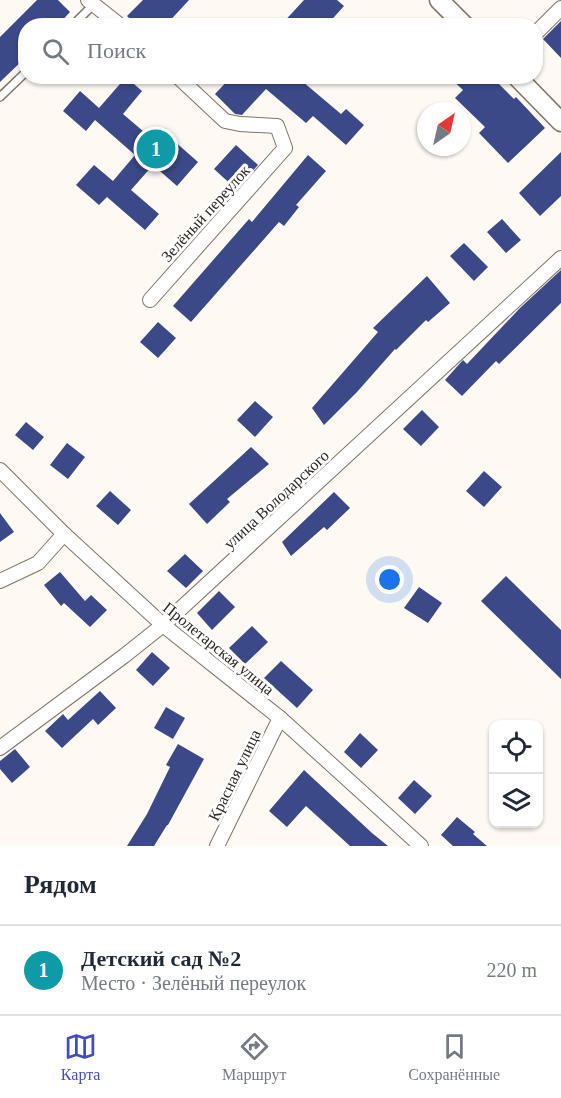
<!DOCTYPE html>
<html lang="ru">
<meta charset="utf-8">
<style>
:root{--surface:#fff;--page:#f2f2f3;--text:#1f2937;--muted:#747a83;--line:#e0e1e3;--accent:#414ec2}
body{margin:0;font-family:Georgia,serif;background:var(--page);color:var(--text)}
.controls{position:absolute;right:18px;bottom:18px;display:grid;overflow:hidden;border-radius:12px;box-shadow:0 2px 4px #0004}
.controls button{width:54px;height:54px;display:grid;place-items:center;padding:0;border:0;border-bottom:2px solid var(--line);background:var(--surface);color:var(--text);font:30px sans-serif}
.compass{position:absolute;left:417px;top:102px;width:54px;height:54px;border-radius:50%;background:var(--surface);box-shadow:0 2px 4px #0004;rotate:34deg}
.you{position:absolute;left:390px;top:580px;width:21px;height:21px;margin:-15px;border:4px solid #fff;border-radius:50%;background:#1a73e8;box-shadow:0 0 0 9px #1a73e833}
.badge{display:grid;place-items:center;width:39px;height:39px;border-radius:50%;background:var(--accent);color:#fff;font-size:20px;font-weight:700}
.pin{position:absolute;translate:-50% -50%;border:3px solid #fff;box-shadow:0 2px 6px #0006}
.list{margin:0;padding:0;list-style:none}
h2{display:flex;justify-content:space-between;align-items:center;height:78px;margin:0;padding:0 24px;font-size:26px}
h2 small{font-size:20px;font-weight:400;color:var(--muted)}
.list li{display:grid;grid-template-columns:39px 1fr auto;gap:18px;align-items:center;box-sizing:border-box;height:90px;padding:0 24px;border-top:2px solid var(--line)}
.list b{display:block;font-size:22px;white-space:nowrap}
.list p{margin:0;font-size:20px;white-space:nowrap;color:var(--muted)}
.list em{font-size:20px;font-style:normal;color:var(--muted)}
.icon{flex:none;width:33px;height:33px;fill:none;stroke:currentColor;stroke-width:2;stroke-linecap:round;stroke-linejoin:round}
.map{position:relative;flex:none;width:561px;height:846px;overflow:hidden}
.search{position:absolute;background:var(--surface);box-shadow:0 2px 4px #0004;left:18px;right:18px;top:18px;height:66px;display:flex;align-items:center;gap:15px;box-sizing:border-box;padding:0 21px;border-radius:24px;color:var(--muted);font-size:22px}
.sheet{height:168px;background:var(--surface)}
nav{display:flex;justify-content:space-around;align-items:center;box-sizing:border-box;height:84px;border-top:2px solid var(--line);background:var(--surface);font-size:16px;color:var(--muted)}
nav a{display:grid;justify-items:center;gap:3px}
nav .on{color:var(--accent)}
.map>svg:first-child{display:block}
</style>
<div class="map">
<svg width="561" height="846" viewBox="0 0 561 846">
<rect width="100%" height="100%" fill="#fff9f3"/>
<g fill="#3c4988">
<path d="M37,0H58L70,12L57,26H26V57L0,82V37Z"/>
<path d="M143,0H189L165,26H137L127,16Z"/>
<path d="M304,0H337L344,6L326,26H280Z"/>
<path d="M561,21V58L543,39Z"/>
<path d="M232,76H296L341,114L346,109L364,125L346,145L313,116L306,123L266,89L242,115L235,114L215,94Z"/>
<path d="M448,76H491L514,99L516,97L545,128L508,163L479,133L485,127L455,98L463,90Z"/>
<path d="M126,77L142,91L123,114L157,143L165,133L198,162L177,186L153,165L131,190L159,214L145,230L107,197L99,205L76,185L94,165L113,181L135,155L95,120L86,131L63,111L80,91L99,108Z"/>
<path d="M236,145L258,165L236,189L214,169Z"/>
<path d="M561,152V196L540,216L519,193Z"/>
<path d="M308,155L326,171L296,205L299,207L284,226L279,222L191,322L173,306L249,219L252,222Z"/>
<path d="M502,219L521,240L506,253L487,232Z"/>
<path d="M464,243L488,267L474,281L450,256Z"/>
<path d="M561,270V303L499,364L496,361L462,396L445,380L463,360L467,364L520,308Z"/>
<path d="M427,276L450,303L428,322L426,320L396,350L395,349L357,392L324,425L312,408L378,332L373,328Z"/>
<path d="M158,322L176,338L158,358L140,342Z"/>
<path d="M255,401L273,417L255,437L237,420Z"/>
<path d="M422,410L439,427L421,446L403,429Z"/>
<path d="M26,422L44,437L33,450L15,435Z"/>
<path d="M67,443L85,457L68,479L50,465Z"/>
<path d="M251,447L269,464L227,499L230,502L207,524L189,504Z"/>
<path d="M484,471L502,487L484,507L466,491Z"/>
<path d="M110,491L131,510L118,525L96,506Z"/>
<path d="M334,492L350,508L327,530L324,527L291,556L282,542Z"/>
<path d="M0,513L14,532L0,542Z"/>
<path d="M185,554L203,571L186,588L167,571Z"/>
<path d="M60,572L85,601L91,595L107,610L90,627L64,603L61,606L44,585Z"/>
<path d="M506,576L561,630V679L481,601Z"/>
<path d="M419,587L442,603L428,623L404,608Z"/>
<path d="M219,591L235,607L212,630L197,613Z"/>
<path d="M252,626L268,642L245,664L229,648Z"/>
<path d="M152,652L170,668L153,686L136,670Z"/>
<path d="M281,661L313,690L297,708L264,678Z"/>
<path d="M100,691L116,708L98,725L93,719L62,748L45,731L63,714L68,720Z"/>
<path d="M166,707L185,718L173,739L154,728Z"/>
<path d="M360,733L378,750L361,768L344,752Z"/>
<path d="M178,744L204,759L168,825H167L154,846H127L147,814L170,767L166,765Z"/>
<path d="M15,749L30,767L12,783L0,769V761Z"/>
<path d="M304,770L372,833L388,846H350L306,806L287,827L269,811Z"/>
<path d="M414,780L432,796L415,814L398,798Z"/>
<path d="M457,817L475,832L473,834L487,846H453L441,835Z"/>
</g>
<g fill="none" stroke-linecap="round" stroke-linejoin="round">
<g stroke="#7f7366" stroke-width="10">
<g id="lane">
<path d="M72,26L94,4"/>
<path d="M0,97L26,72"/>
</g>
</g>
<g stroke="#7f7366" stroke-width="16">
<g id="street">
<path d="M88,0L121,26"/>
<path d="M536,33L561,8"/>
<path d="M150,300L285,148L277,126L240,124L225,121L177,76"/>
<path d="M0,470L64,534L163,625L280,718L421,846"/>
<path d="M0,581L38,563L64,534"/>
<path d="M0,748L124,656L163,625L561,258"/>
<path d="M217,846L280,718"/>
</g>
</g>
<g stroke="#7f7366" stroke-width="21">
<g id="secondary">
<path d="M439,0L465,26"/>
<path d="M516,76L561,122"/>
</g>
</g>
<use href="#lane" stroke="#fff" stroke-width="7"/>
<use href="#street" stroke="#fff" stroke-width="14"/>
<use href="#secondary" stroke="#fff" stroke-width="18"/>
</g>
<g text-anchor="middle" stroke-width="6" stroke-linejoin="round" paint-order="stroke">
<g font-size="16" fill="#2a251f" stroke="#fff">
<text transform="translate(205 213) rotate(-48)" y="6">Зелёный переулок</text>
<text transform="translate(276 499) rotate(-43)" y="6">улица Володарского</text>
<text transform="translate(219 648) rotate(39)" y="6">Пролетарская улица</text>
<text transform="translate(234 775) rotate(-64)" y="6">Красная улица</text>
</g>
</g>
</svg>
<div class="controls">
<button><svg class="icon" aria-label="locate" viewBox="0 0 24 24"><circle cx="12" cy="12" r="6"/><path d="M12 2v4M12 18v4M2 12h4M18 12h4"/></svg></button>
<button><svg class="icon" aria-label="layers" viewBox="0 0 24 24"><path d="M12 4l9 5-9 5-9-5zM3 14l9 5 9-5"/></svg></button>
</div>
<svg class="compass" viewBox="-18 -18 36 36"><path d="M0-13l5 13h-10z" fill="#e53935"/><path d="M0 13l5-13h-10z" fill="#747a83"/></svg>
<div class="you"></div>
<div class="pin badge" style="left:156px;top:149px;background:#0f9aa8">1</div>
<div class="search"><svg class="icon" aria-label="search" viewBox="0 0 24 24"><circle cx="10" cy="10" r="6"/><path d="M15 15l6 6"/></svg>Поиск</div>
</div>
<section class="sheet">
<h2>Рядом<small></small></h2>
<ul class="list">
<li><span class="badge" style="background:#0f9aa8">1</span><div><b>Детский сад №2</b><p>Место · Зелёный переулок</p></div><em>220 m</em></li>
</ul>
</section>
<nav>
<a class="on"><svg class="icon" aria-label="map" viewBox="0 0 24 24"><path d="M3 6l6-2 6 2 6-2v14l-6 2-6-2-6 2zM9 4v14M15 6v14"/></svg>Карта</a>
<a><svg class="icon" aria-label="directions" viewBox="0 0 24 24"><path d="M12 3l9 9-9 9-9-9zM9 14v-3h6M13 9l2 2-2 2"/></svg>Маршрут</a>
<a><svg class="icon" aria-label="saved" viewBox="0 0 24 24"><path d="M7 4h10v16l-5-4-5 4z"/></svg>Сохранённые</a>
</nav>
